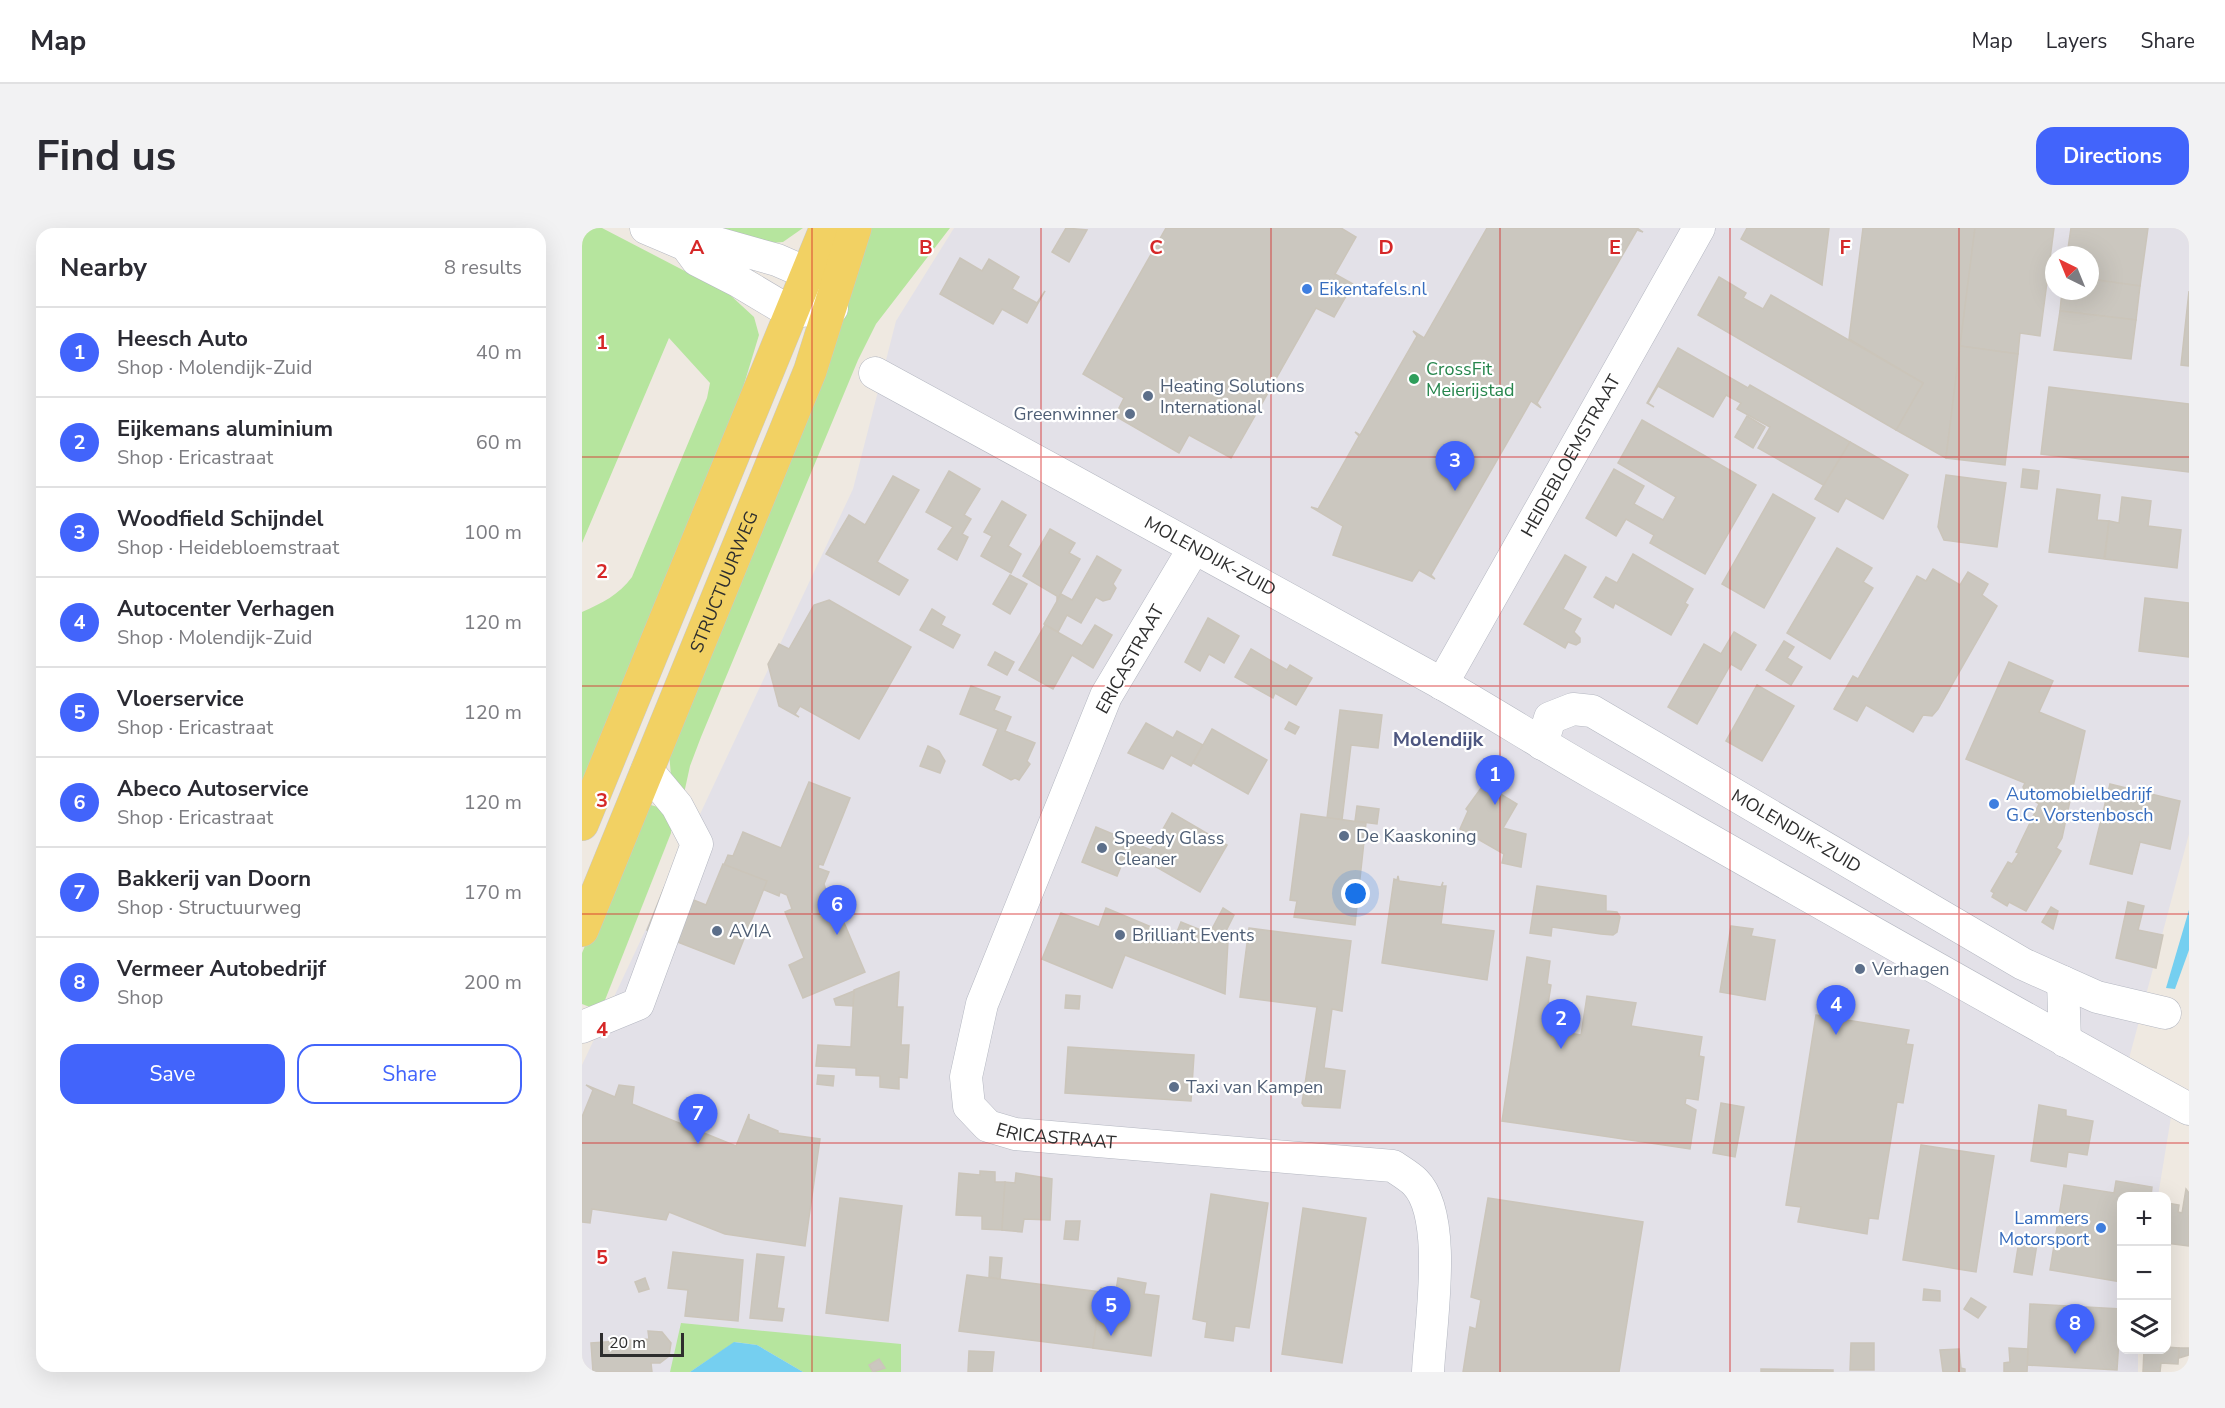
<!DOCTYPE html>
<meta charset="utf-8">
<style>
:root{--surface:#fff;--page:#f2f2f3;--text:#2b2b33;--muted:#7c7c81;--line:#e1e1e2;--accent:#4264fb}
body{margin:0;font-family:"Nunito Sans",sans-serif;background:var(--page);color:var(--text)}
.controls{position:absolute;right:18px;bottom:18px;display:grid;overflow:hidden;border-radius:12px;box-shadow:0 6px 24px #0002}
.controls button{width:54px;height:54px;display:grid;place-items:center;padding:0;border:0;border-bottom:2px solid var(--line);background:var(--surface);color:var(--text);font:30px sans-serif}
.compass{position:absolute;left:1463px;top:18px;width:54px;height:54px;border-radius:50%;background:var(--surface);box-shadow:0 6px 24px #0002;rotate:317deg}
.scale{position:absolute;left:18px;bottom:15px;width:84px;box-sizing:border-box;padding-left:6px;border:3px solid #2e2e2e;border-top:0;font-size:16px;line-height:21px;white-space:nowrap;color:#2e2e2e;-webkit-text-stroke:4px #fff;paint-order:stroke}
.you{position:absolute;left:774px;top:666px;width:21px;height:21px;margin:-15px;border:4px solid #fff;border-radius:50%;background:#1a73e8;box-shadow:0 0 0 9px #1a73e833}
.badge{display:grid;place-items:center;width:39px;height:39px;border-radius:50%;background:var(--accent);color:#fff;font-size:20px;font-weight:700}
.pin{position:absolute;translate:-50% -50px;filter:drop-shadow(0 2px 3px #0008)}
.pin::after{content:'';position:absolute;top:32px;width:21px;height:18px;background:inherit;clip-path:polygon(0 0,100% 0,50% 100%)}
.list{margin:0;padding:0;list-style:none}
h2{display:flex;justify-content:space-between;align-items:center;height:78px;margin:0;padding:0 24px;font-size:26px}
h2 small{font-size:20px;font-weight:400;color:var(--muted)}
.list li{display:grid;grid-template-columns:39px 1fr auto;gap:18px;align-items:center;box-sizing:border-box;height:90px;padding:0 24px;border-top:2px solid var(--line)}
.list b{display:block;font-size:22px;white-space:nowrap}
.list p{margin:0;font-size:20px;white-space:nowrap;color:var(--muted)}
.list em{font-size:20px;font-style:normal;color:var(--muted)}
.actions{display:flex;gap:12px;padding:18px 24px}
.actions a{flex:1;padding:14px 0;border:2px solid var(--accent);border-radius:18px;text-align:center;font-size:21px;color:var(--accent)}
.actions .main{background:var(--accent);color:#fff}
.icon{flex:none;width:33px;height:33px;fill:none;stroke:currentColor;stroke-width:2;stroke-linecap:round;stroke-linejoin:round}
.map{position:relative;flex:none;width:1607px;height:1144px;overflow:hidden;border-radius:18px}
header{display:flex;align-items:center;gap:36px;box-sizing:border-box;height:84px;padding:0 30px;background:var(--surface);border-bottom:2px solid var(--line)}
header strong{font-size:28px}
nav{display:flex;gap:33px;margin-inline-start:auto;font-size:21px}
.intro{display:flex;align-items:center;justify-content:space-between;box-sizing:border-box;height:144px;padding:0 36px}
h1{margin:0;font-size:42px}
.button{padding:15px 27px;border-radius:18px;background:var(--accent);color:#fff;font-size:21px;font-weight:700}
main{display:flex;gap:36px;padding:0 36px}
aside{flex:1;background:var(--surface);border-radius:18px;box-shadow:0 6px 24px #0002}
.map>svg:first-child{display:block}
</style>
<header>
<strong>Map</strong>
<nav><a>Map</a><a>Layers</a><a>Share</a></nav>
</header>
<div class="intro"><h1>Find us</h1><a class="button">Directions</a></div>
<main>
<aside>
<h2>Nearby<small>8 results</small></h2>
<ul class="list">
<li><span class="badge">1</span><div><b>Heesch Auto</b><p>Shop · Molendijk-Zuid</p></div><em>40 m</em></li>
<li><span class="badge">2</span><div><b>Eijkemans aluminium</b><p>Shop · Ericastraat</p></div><em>60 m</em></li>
<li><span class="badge">3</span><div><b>Woodfield Schijndel</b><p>Shop · Heidebloemstraat</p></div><em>100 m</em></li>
<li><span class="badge">4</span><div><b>Autocenter Verhagen</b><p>Shop · Molendijk-Zuid</p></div><em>120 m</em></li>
<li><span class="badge">5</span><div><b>Vloerservice</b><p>Shop · Ericastraat</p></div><em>120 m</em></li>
<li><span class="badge">6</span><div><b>Abeco Autoservice</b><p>Shop · Ericastraat</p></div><em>120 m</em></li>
<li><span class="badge">7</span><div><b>Bakkerij van Doorn</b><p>Shop · Structuurweg</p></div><em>170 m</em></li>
<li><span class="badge">8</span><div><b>Vermeer Autobedrijf</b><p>Shop</p></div><em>200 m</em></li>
</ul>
<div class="actions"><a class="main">Save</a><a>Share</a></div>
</aside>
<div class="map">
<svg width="1607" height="1144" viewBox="0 0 1607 1144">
<rect width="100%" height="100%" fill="#efe9e1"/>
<path fill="#e3e1e8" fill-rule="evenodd" d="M372,0H1607V606L1541,853L1590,883L1576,968H1540V1122H1556V1144H0V837L271,261L314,93ZM1472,27H1508V63H1472Z"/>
<g fill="#b6e59e">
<path d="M0,0H20L147,66L172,89L177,107L153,186L0,562V384C20,375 37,367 50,349L125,170L128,155L87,110L0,315Z"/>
<path d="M112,0H221L201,14L178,16Z"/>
<path d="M284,0H368L294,96L276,132L119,509L108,538L101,570L89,548L87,524Z"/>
<path d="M65,576L76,579L89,592V605L25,767L21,777L13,781L0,776V725L59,583Z"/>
<path d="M99,1095L319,1116V1144H221L175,1117L153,1114L108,1144H88Z"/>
</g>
<g fill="#75cff0">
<path d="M1607,682V722L1593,761L1584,760Z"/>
<path d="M152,1114L175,1117L221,1144H108Z"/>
</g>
<g fill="#cbc7bf" stroke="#cbc5ba" stroke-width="1.5">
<path d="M484,0L505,2L487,34L470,24Z"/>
<path d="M584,0H759L774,9L753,46L771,56L752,89L734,80L649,230L607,207L597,225L533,188L542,170L501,146Z"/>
<path d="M905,0H1055L1061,4L1055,2L955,175L959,180L949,173L849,347L853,351L837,342L830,353L751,327L761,298L729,279L736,281L777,208L773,204L778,207L835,108L831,103L842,110Z"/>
<path d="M1165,0H1247L1240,57L1159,11Z"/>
<path d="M1281,0H1393L1364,230L1314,202L1341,155L1267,111Z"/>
<path d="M1393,0H1472L1458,108L1438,105L1436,126L1378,118Z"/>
<path d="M1489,0H1566L1558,58L1508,51V27H1485Z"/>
<path d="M378,30L400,43L407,31L437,49L430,61L455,75L463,63L445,95L420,81L411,96L358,66Z"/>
<path d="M1137,49L1164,65L1161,70L1181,81L1189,67L1341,155L1314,202L1116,87Z"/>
<path d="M1508,51L1558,58L1554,92L1478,83L1480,63H1508Z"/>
<path d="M1607,63V138L1599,137Z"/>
<path d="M1478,83L1554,92L1549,131L1472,122Z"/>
<path d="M1378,118L1436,126L1423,237L1364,230Z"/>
<path d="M1096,120L1166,160L1168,157L1268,214L1243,258L1176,220L1188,199L1155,181L1159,175L1144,167L1131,189L1076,158L1066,175L1072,179L1065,175Z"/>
<path d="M1467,159L1607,176V244L1459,226Z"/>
<path d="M1165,188L1183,199L1171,220L1153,209Z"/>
<path d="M1060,192L1174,257L1123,346L1068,315L1072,307L1044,291L1034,308L1004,290L1032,241L1062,258L1052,276L1081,292L1094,269L1036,235Z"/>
<path d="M1268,214L1326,247L1301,291L1264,270L1256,284L1233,271Z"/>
<path d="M1441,241L1457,243L1455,261L1439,259Z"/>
<path d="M367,243L398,261L382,287L389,291L380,306L386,309L375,332L356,321L371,299L344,284Z"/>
<path d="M1364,247L1424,255L1415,319L1362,312L1356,299Z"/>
<path d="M311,248L337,262L295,334L326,352L317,367L244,326L267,287L283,297Z"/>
<path d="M1475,261L1518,267L1515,292L1527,293L1522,331L1467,324Z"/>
<path d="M1191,266L1233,290L1182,380L1140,356Z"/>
<path d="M1540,269L1569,273L1566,298L1599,302L1595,340L1523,331L1527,293L1537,295Z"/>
<path d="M420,273L444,287L426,318L439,326L429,345L399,328L410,308L402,304Z"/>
<path d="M468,301L493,315L487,325L498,331L475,372V368L441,348Z"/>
<path d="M1255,320L1290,340L1281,354L1291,360L1248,431L1205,405Z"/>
<path d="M1051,326L1111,361L1103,375L1106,377L1089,407L1033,375L1031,380L1012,369L1024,349L1035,355Z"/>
<path d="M983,327L1004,339L981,381L999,391L992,404L998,410V414L994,417L986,414L983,420L942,396Z"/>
<path d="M515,328L539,342L531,356L534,360L528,371L521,373L514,369L499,395L485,387L476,404L462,396L479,366L490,372Z"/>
<path d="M1351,341L1378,357L1386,344L1406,356L1400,367L1415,378L1356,481L1350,488L1341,487L1331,504L1284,477L1275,493L1252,481L1271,448L1276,451L1335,348L1344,353Z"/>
<path d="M428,347L445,356L428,386L411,376Z"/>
<path d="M1563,370L1607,375V429L1557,423Z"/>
<path d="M247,372L329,419L277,511L218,478L213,486L217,489L197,478L186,436L197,416L207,421L232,377Z"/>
<path d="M350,381L363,389L359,397L378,407L371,420L338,402Z"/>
<path d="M626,390L657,408L642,435L627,426L618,443L603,434Z"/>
<path d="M463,397L500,418L513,397L530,407L511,440L490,427L471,461L437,442Z"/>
<path d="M1152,404L1174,417L1159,442L1149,436L1115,496L1086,479L1122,416L1139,426Z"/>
<path d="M1202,413L1212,419L1205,430L1220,439L1209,457L1184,442Z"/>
<path d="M669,421L705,442L708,437L730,450L714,477L693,465L691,470L653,449Z"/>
<path d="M413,424L432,434L425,447L406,437Z"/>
<path d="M1427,434L1471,453L1457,484L1503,503L1480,610L1474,620L1479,623L1444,683L1427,674L1425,678L1410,669L1412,665L1409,663L1426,634L1430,636L1437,625L1434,624L1457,576L1445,568L1441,559L1443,555L1384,531Z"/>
<path d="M1175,457L1212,478L1180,533L1144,513Z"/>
<path d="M389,458L418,469L412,482L429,489L423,503L453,515L445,533L448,536L437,552L433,550L429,552L401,537L416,501L378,486Z"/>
<path d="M758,482L800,487L796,520L769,517L760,592L745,590Z"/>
<path d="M707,494L717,499L713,506L703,501Z"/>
<path d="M564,495L591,510L595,503L621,517L609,538L589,527L581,541L546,525Z"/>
<path d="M630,501L685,532L666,566L611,535Z"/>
<path d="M346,518L357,523L363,533L358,545L338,538Z"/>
<path d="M227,554L268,570L241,637L237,636L236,640L247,644L242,656L245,666L249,664L283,744L221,770L207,737L222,730L203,684L210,681L205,667L198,664L197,668L139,644L146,627L151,628L161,604L199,620Z"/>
<path d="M902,556L935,576L921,600L944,606L939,639L920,635L922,626L878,601L886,583L884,581Z"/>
<path d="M1528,556L1598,573L1588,621L1558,614L1550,646L1508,636Z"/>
<path d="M775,578L797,581L795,596L773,593Z"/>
<path d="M590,585L645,617L618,664L564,633L544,626L535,648L500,634L514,599L569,622Z"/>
<path d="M719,586L784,595L773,697L712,689L715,673L708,672Z"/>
<path d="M141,636L185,653L152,736L65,702L82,660L124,677Z"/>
<path d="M816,648L817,653L859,659L861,654L860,658H864L859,696L912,703L905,752L800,735L812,651L815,652Z"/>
<path d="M955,658L1024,668V683L1035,684L1038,689L1035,704L1031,707L1019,706L970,699L969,708L948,705Z"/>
<path d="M1546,674L1562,678L1556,702L1581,707L1574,740L1534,730Z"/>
<path d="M1469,679L1476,683L1471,701L1460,694Z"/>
<path d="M524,680L593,709L599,694L646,713L643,766L543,727L530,760L460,731L479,685L517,699Z"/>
<path d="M641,680L652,687L642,707L630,701Z"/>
<path d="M1149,698L1171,701L1169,708L1193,712L1183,772L1138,764Z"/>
<path d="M667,700L769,713L760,783L750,781L742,840L763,843L758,880L722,878L720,875L735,779L658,769Z"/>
<path d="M945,729L968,733L965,756L969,757L962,801L999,807L1005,768L1054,775L1049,798L1120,809L1117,828L1122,829L1116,872L1104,870L1103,876L1114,882L1108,921L920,893Z"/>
<path d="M317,744L315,779H321L319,817H327L325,850L317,849V861L298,859V848L274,847V840L234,838L236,817L269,819L272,762Z"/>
<path d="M272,763L271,778L254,777L252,771Z"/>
<path d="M484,767L498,768L497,781L483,780Z"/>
<path d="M1234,787L1327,802L1324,816L1331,817L1321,875L1315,874L1296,991L1287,990L1285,1006L1216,994L1219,979L1204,977Z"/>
<path d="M486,819L612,827L609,873L483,865Z"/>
<path d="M236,847L252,848L251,858L235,856Z"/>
<path d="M4,857L33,869L37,857L52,859L50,876L154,918L167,886V891L196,903V905L238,911L223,1018L143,1006L87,984L84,992L10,981L8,995L0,994V889L11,862Z"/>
<path d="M1139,875L1162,879L1153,929L1131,925Z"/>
<path d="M1457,877L1484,882V888L1511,893L1505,927L1486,924L1484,939L1449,933Z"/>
<path d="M1339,917L1412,928L1394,1044L1321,1032Z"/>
<path d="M398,943L413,944V954H423L420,1002L400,1001V988L374,987L377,945L398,947Z"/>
<path d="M434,945L470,951L468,992L442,991L440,1004L420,1002L423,954L433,955Z"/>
<path d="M1534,953L1570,959L1569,968H1540V1054L1468,1042L1482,957L1532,965Z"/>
<path d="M1604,961L1607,965V1018L1584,1015L1585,975L1597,977L1596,984L1600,985Z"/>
<path d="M629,966L686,975L667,1100L653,1098L651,1113L623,1109L625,1094L611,1091Z"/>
<path d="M258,970L320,978L306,1093L244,1085Z"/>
<path d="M906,970L1061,994L1037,1144H881L888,1099L894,1101L899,1072L889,1069Z"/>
<path d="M721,980L784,990L760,1135L700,1126Z"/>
<path d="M484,993H498L496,1012L482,1011Z"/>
<path d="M1437,1013L1455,1016L1450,1047L1432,1044Z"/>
<path d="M91,1024L161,1032L156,1093L103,1088L106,1062L86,1060Z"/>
<path d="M175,1026L202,1029L195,1080L202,1081L200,1093L168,1090Z"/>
<path d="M408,1029L420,1030L418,1051L407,1049Z"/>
<path d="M385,1047L519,1064L511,1120L377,1103Z"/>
<path d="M63,1050L67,1061L57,1064L53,1054Z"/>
<path d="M536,1050L564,1055L562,1066L577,1068L569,1128L511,1120L519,1060L534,1062Z"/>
<path d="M1342,1061L1358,1063V1073L1341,1072Z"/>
<path d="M1389,1070L1404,1079L1396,1090L1382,1081Z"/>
<path d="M1448,1076L1539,1081L1535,1142L1445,1137Z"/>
<path d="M66,1103L80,1104L89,1115L87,1128L78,1135H69L70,1144H11L9,1115L67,1111Z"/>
<path d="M1269,1115H1292V1142H1268Z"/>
<path d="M1584,1119L1597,1120L1596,1136L1579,1135L1578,1144H1561L1562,1122H1584Z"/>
<path d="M1427,1120L1446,1121L1445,1144H1422V1135L1428,1134Z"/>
<path d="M1597,1120H1607V1127L1597,1130Z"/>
<path d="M1377,1121L1379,1140L1383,1141V1144H1361L1358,1122Z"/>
<path d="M387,1123L412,1124L410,1144H386Z"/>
<path d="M297,1131L303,1140L291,1144L287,1137Z"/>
<path d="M1179,1141L1251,1142V1144H1179Z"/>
</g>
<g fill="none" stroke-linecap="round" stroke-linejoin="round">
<g stroke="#b4b7c1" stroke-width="33">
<g id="minor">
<path d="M64,0L104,17L115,32L156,53L208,84L250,80L225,45L195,32L124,12L104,17"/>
<path id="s1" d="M293,145C481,248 670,350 857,454C910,484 961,517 1014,547C1211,659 1408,772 1607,881"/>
<path id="s2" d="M612,320L524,468L400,776L384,849L387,878L406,898L433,906L811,938C818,943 827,948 833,954C867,988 848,1098 846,1144"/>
<path id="s3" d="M860,456L1117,0"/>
<path id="s4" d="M960,516L968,490L991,481L1010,483L1441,736L1515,769L1583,785"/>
<path d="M1481,754L1483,813"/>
<path d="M0,799L56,776L115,616L95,578L65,542"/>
</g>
</g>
<g stroke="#c9c9c9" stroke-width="34">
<g id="major">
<path d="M0,596L244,0"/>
<path id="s5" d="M0,702L228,143L273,0"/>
</g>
</g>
<use href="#minor" stroke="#fff" stroke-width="32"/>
<use href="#major" stroke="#f2d163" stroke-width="33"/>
</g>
<path fill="none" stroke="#d62828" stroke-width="1.5" stroke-opacity="0.55" d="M230,0V1144M459,0V1144M689,0V1144M918,0V1144M1148,0V1144M1377,0V1144M0,229H1607M0,458H1607M0,686H1607M0,915H1607"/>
<g fill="#3f7fe0" stroke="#fff" stroke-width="2">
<circle cx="725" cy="61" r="6"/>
<circle cx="1412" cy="576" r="6"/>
<circle cx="1519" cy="1000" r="6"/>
</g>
<circle fill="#2e9e5b" stroke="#fff" stroke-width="2" cx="832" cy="151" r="6"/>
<g fill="#5c6f8a" stroke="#fff" stroke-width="2">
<circle cx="566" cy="168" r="6"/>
<circle cx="548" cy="186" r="6"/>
<circle cx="762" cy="608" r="6"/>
<circle cx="520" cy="620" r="6"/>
<circle cx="135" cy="703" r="6"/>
<circle cx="538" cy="707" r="6"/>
<circle cx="1278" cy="741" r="6"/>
<circle cx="592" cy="859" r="6"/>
</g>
<g text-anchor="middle" stroke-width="4.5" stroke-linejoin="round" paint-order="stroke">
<g font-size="18" fill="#366cbe" stroke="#fff" text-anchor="start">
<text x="737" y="67">Eikentafels.nl</text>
<text x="1424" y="572">Automobielbedrijf<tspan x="1424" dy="21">G.C. Vorstenbosch</tspan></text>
<text x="1507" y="996" text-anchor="end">Lammers<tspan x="1507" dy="21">Motorsport</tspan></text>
</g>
<g font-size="18" fill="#27864d" stroke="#fff" text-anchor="start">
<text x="844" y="147">CrossFit<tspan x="844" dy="21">Meierijstad</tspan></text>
</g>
<g font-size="18" fill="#4e5e75" stroke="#fff" text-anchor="start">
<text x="578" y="164">Heating Solutions<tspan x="578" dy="21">International</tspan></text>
<text x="536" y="192" text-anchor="end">Greenwinner</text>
<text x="774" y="614">De Kaaskoning</text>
<text x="532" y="616">Speedy Glass<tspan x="532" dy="21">Cleaner</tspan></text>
<text x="147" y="709">AVIA</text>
<text x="550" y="713">Brilliant Events</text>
<text x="1290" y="747">Verhagen</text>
<text x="604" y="865">Taxi van Kampen</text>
</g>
<g font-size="18" fill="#2e2e2e" stroke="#fff">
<text dy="6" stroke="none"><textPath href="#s3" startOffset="262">HEIDEBLOEMSTRAAT</textPath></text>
<text dy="6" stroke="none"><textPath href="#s1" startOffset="382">MOLENDIJK-ZUID</textPath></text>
<text dy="6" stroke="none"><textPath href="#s5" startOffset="376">STRUCTUURWEG</textPath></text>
<text transform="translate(548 431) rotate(-61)" y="6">ERICASTRAAT</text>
<text dy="6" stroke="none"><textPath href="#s4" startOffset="308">MOLENDIJK-ZUID</textPath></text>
<text dy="6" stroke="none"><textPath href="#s2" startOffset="705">ERICASTRAAT</textPath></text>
</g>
<g font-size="20" font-weight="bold" fill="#4d5680" stroke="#fff">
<text x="856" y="518">Molendijk</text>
</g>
</g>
<g font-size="20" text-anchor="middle" font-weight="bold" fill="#d62828" stroke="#fff" stroke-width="4.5" stroke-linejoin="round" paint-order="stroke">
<text x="115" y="26">A</text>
<text x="344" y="26">B</text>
<text x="574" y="26">C</text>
<text x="804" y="26">D</text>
<text x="1033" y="26">E</text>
<text x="1263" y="26">F</text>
<text x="20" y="121">1</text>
<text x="20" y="350">2</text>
<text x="20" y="579">3</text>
<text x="20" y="808">4</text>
<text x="20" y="1036">5</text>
</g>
</svg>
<div class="controls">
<button>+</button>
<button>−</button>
<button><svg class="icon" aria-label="layers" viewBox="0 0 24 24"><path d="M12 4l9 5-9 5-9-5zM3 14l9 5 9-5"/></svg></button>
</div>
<svg class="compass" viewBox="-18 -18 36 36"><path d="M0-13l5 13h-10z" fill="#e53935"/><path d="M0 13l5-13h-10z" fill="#7c7c81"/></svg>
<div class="scale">20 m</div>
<div class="you"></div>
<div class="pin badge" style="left:913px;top:577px">1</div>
<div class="pin badge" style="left:979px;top:821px">2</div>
<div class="pin badge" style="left:873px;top:263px">3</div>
<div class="pin badge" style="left:1254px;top:807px">4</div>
<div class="pin badge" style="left:529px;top:1108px">5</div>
<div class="pin badge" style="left:255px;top:707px">6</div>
<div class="pin badge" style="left:116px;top:916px">7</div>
<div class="pin badge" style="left:1493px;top:1126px">8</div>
</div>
</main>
